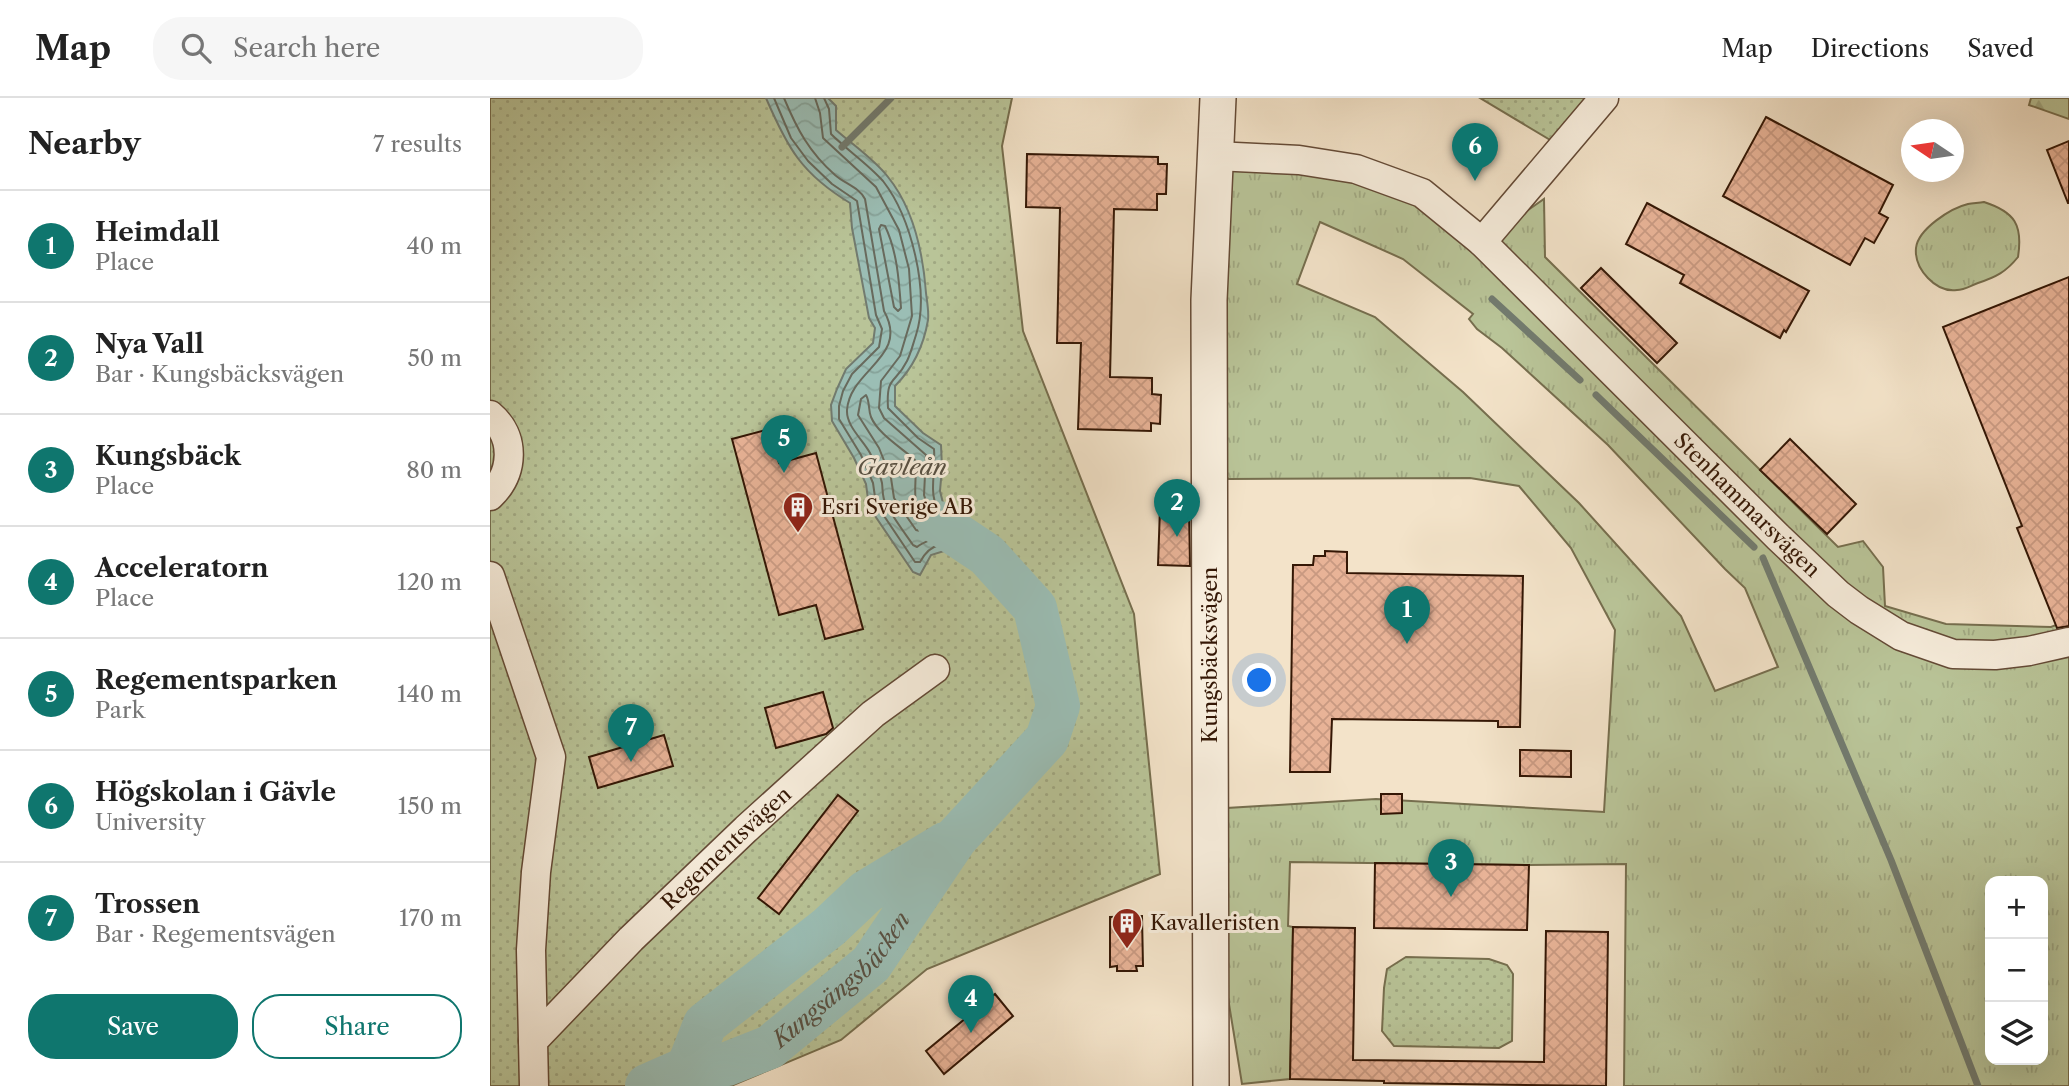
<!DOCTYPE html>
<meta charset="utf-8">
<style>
:root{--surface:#fff;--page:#f6f6f6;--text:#222;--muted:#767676;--line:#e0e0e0;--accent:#0f766e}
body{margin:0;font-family:"Libre Caslon Text",serif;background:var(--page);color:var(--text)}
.controls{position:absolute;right:21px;bottom:21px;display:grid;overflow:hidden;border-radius:14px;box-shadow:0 7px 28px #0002}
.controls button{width:63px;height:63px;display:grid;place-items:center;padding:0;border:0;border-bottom:2px solid var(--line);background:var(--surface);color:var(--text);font:35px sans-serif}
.compass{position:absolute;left:1411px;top:21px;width:63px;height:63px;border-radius:50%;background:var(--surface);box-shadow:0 7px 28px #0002;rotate:283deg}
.you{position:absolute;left:770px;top:583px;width:24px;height:24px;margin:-18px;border:5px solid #fff;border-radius:50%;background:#1a73e8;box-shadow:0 0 0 10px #1a73e833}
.badge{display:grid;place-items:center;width:46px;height:46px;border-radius:50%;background:var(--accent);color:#fff;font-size:23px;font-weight:700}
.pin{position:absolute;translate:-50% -58px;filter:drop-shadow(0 2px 4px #0008)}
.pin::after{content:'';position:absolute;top:37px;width:24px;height:21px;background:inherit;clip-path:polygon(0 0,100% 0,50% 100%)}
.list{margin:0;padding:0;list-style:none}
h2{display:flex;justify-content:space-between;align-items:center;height:91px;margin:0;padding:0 28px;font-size:30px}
h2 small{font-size:23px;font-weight:400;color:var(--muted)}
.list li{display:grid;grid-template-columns:46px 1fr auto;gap:21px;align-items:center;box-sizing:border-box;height:112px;padding:0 28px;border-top:2px solid var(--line)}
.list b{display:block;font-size:26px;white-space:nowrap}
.list p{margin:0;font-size:23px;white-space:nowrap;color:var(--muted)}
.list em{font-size:23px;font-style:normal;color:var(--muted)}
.actions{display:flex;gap:14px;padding:21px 28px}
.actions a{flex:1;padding:16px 0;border:2px solid var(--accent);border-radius:28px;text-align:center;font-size:24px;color:var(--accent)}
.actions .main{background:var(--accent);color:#fff}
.icon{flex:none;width:38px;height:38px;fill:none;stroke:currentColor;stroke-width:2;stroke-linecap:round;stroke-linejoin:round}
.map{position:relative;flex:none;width:1579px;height:988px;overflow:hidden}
header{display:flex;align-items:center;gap:42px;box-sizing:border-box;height:98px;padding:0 35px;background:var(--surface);border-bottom:2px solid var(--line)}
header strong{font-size:33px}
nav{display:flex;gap:38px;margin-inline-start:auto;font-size:24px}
.search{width:490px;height:63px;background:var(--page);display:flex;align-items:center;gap:18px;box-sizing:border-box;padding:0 24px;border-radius:28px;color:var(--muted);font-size:26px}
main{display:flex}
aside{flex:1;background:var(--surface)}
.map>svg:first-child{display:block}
</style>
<header>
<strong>Map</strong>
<div class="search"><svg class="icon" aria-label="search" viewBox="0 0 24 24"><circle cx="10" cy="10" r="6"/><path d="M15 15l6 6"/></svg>Search here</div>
<nav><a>Map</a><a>Directions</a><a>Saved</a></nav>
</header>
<main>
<aside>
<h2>Nearby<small>7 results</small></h2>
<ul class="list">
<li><span class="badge">1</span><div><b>Heimdall</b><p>Place</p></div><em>40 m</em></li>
<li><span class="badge">2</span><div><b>Nya Vall</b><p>Bar · Kungsbäcksvägen</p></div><em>50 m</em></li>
<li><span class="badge">3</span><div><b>Kungsbäck</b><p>Place</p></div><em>80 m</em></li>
<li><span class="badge">4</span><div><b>Acceleratorn</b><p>Place</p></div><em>120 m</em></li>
<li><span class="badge">5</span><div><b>Regementsparken</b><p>Park</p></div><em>140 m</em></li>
<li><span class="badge">6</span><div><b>Högskolan i Gävle</b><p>University</p></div><em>150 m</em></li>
<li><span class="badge">7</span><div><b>Trossen</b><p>Bar · Regementsvägen</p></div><em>170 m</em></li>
</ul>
<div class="actions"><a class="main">Save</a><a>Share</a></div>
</aside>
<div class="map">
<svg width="1579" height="988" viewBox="0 0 1579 988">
<defs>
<pattern id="grass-tufts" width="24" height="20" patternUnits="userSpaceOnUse" patternTransform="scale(1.75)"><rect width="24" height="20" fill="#b9c498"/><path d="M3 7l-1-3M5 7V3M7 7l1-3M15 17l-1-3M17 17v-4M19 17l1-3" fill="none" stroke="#a0a882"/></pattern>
<pattern id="forest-firs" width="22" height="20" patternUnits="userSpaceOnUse" patternTransform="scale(1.75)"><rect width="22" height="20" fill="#b9c498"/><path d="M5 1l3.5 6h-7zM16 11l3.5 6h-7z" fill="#a0a882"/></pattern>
<pattern id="park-dots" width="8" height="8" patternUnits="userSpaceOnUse" patternTransform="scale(1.75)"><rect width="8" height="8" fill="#b9c498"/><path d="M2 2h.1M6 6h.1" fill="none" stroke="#a0a882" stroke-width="1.8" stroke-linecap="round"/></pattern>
<pattern id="water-waves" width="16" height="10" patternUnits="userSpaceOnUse" patternTransform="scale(1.75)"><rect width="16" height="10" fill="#9bbeb5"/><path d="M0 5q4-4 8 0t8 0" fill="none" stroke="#86a39a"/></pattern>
<pattern id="building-cross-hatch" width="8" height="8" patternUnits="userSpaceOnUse" patternTransform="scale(1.75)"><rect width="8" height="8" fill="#e8b397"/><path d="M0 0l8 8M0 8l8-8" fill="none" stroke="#c89981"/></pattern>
</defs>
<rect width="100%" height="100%" fill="#f3e3c9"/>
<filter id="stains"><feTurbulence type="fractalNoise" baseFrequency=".00286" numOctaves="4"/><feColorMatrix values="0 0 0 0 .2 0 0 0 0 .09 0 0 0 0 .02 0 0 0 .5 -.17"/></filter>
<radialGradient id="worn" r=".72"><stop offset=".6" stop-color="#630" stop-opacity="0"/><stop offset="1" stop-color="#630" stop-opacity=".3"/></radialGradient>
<g fill="url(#grass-tufts)" stroke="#766e4e" stroke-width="2" fill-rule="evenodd">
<path d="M725,58L867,71L992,144L1054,101L1055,159L1348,449L1373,443L1393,469L1395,508L1456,526L1561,529L1579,522V988H1134L1136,766L1039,767L800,764L798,828L803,829L800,981L752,986L733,869L737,710L886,701L1114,714L1125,532L1081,450L1029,388L980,380L738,381L719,344ZM830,124L913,161L983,216L979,221L987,231L1012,250L1118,347L1235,471L1255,490L1288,569L1225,593L1191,518L1089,405L973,294L885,219L807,186ZM1500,783H1553V962H1500Z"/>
<path d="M1494,104C1525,114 1533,127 1528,159C1516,174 1506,179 1488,185C1482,187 1474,192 1467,192C1446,195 1424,171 1426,150C1428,131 1461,110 1478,106C1483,105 1489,105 1494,104Z"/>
</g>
<path fill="url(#forest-firs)" stroke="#766e4e" stroke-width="2" d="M1541,0H1579V21L1539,7Z"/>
<g fill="url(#park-dots)" stroke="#766e4e" stroke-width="2">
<path d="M0,0H522L512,48L533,233L644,516L670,776L437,871L351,942L241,988H0Z"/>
<path d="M990,0H1114L1072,49Z"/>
<path d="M916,859L999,861L1017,867L1023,876L1022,943L1009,950L904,948L892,933L894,890L897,871Z"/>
</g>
<path fill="url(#water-waves)" stroke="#727b6f" stroke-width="2" d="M276,0H338L346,8V32C363,47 384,61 398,79C424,111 433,155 436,195C437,203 439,214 438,222C434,246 423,270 405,288V308L433,335L451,347L452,370L450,393L454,409L470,426L510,444L491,464L454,453L441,457L430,477L423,474L379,409L376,386L364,360L342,323L341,307L347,291L356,271L383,245L385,230L379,220L362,130L360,105C312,76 298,51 276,0Z"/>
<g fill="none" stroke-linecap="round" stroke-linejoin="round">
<g stroke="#686a5d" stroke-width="2">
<path d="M284,0L301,40L318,63L342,86L367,103L386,217L392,231L389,249L362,276L353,293L349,308V321L371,357L383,385L386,406L425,464H430C446,435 464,451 489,455L495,449V445C472,432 443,422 443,391C443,377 445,365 444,351L428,340L398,310C396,277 405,287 417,263C421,255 423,246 426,237C440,194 421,119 393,83C378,66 357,52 341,36L339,11L334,0"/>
<path d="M294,0C307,31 319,54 345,77C355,86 369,89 375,101L394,213C420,259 360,271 357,312C356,328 373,342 380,355C384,364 390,375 392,385C393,393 392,400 396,406C404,421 414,434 423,447L427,449C435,442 448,441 455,434L440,416L434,397L436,357L394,320L389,310L391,283L410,258L422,218L419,171L409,132L386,89L333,40L330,15L325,0"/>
<path d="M391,127L395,128C407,153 409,182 411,210L408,213L404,209L389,131Z"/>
<path d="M376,297C380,304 378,311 381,319C388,336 412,350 425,362C428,389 419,402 435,428L430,433L426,432L404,400L401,380L389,350L368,317L371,301Z"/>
</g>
<g stroke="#727b6f" stroke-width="7">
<path d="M352,49L401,0"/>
<path d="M1002,201L1090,282"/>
<path d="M1106,297L1264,449"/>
<path d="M1273,460L1401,762L1488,988"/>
</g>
<g stroke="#9bbeb5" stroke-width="44">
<path d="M198,970L215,926L339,829L376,794L455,746"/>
<path id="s1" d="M157,988L198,970L237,966L280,949L381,866L466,740L557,641L568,608L545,510L497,457L449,425"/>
</g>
</g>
<g fill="url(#building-cross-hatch)" stroke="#341705" stroke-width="2">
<path d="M1276,19L1403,87L1389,115L1398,120L1384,145L1375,140L1360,167L1233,98Z"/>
<path d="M1579,43V105H1578L1557,52Z"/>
<path d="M537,56L668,59V66H677L676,96H667V112L624,111L620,279L662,280V296L671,297L670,326L661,325V333L588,331L591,245H567L570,110L536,109Z"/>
<path d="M1157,105L1319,193L1296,234L1294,232L1290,240L1190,185L1194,177L1136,146Z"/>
<path d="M1111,170L1187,245L1167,265L1091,190Z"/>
<path d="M1579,179V528L1567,530L1527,430L1532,428L1453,229Z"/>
<path d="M280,331L289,365L326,355L373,531L335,541L326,507L289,517L242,341Z"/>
<path d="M1300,341L1366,406L1337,436L1270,372Z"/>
<path d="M670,410L699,411L700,468L668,467Z"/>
<path d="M835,453L857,454V475L1033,478L1030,629H1008V623L842,621L840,674H800L803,467H823L824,458H835Z"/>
<path d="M333,594L343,630L336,636L286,650L275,610Z"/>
<path d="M174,637L183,668L108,690L99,659Z"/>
<path d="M1030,652L1081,653V679L1030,678Z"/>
<path d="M891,696H912V715L891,716Z"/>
<path d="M348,697L368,713L289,816L268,800Z"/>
<path d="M885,765L1039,767L1037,832L884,830Z"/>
<path d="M652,818L653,868H646L647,873H627V868L620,869V819Z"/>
<path d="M803,829L865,830L863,962L1054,964L1056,833L1118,834L1116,988L894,985V983L800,981Z"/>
<path d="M505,896L523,918L454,976L436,953Z"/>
</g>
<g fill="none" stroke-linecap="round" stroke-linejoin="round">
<g stroke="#644a36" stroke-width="31">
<g id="minor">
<path id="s2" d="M725,58L809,62L866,71L932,95L992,144L1288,439L1348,496L1369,512L1411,538L1463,556L1505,557L1539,553L1579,544"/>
<path d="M992,144L1114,0"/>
<path d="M0,317C26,339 24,375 0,398"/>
<path d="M0,478L61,659L46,774L41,852L43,943"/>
<path id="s3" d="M44,988L43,943L141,841L256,731L383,616L445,571"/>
</g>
</g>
<g stroke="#644a36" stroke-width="38">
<path id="tertiary" d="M721,988L719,202L728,0"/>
</g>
<use href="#minor" stroke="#f7eddc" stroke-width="28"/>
<use href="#tertiary" stroke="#f7eddc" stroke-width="35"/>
</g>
<defs>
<g id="building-pin" transform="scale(1.575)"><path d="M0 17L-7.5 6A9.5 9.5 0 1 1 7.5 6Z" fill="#8f2418" stroke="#f7eddc"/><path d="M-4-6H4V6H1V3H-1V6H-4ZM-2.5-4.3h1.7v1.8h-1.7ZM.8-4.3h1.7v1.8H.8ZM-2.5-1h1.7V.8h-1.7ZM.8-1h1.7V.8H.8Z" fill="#fff"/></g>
</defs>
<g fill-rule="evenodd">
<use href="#building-pin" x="308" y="409"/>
<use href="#building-pin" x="637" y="825"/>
</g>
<g text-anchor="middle" stroke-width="6" stroke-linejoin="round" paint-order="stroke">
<g font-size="21" fill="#341705" stroke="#f7eddc">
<text dy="7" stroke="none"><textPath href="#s2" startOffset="663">Stenhammarsvägen</textPath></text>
<text transform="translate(720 557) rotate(-90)" y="7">Kungsbäcksvägen</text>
<text dy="7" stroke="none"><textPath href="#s3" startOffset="318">Regementsvägen</textPath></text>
</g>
<g font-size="21" fill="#341705" stroke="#f7eddc" text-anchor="start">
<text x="331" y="416">Esri Sverige AB</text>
<text x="660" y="832">Kavalleristen</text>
</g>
<g font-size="23" font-style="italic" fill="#585143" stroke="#f7eddc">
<text x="412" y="377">Gavleån</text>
<text dy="8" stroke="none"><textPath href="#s1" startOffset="229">Kungsängsbäcken</textPath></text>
</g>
</g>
<rect width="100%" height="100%" filter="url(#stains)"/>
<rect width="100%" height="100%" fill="url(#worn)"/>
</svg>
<div class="controls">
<button>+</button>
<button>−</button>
<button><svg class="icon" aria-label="layers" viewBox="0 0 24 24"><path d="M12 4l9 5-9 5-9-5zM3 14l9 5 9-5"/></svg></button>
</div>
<svg class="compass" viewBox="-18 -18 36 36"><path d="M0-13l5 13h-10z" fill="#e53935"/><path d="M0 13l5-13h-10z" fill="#767676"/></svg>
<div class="you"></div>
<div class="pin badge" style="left:917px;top:546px">1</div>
<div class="pin badge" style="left:687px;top:439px">2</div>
<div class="pin badge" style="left:961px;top:799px">3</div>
<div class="pin badge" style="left:481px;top:935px">4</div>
<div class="pin badge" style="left:294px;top:375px">5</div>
<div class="pin badge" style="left:985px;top:83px">6</div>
<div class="pin badge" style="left:141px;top:664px">7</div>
</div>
</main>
